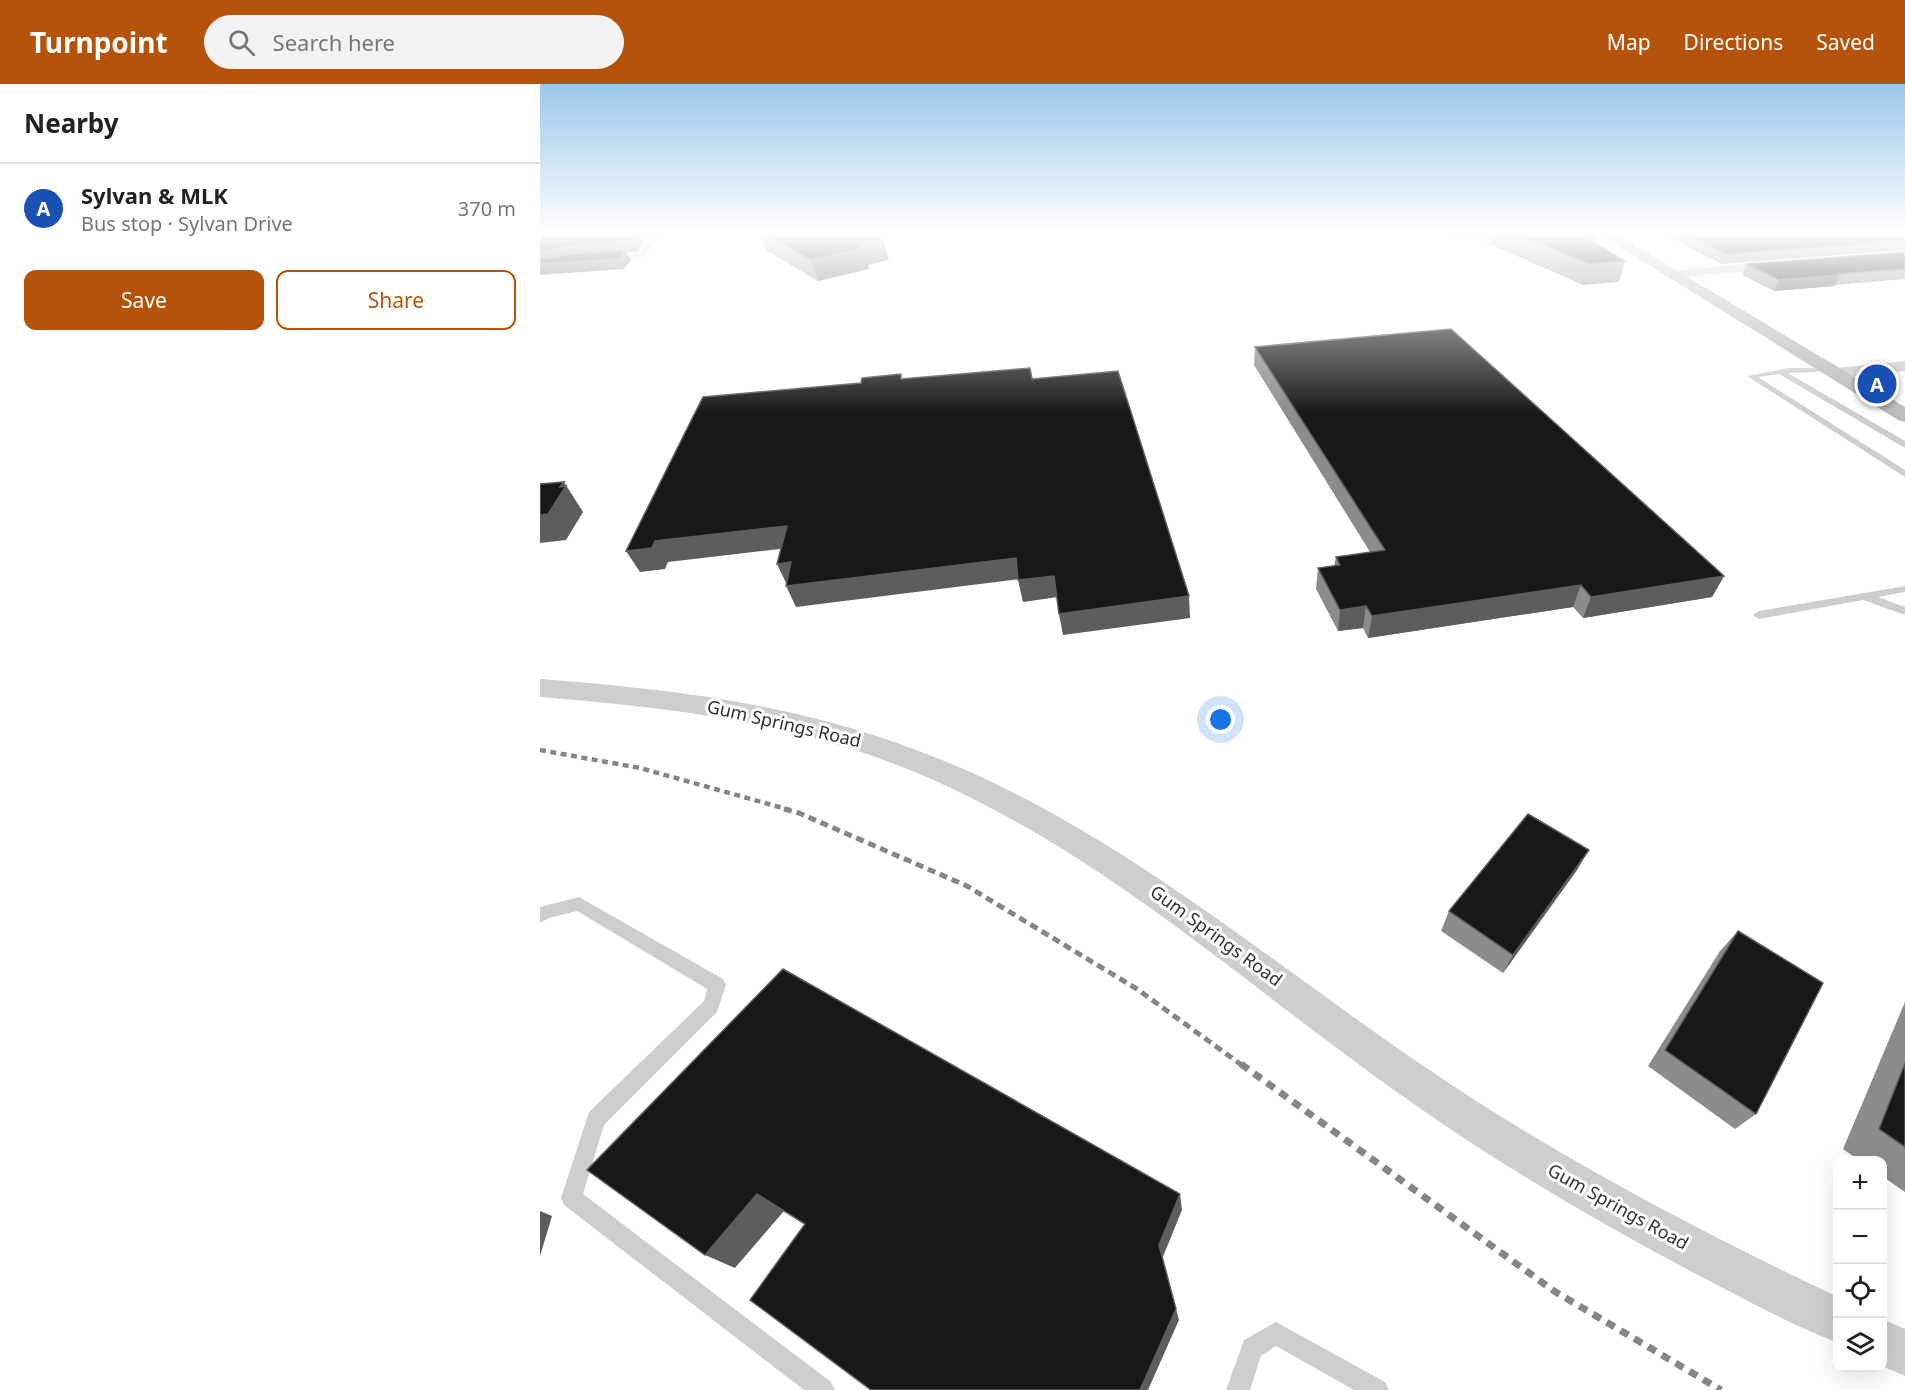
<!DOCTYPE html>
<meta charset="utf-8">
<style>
:root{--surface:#fff;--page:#f2f2f2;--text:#222;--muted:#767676;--line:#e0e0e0;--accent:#b45309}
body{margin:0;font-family:"Noto Sans",sans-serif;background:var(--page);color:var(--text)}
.controls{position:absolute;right:18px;bottom:18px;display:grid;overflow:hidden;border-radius:12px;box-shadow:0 6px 24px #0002}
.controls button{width:54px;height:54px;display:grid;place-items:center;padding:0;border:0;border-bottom:2px solid var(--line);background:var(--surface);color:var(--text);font:30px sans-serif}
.you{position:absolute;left:681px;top:636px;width:21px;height:21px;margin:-15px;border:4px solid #fff;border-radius:50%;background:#1a73e8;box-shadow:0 0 0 9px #1a73e833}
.badge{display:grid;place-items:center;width:39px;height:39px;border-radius:50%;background:var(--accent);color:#fff;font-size:20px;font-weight:700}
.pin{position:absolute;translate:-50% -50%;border:3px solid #fff;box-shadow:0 2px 6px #0006}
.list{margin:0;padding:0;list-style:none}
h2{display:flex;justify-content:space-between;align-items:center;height:78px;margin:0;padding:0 24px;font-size:26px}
h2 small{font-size:20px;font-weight:400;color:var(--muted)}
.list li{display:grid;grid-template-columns:39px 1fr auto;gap:18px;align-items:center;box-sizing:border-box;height:90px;padding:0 24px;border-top:2px solid var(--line)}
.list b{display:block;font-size:22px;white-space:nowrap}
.list p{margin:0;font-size:20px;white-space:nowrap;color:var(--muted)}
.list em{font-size:20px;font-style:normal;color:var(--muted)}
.actions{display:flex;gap:12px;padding:18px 24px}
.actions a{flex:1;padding:14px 0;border:2px solid var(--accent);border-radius:12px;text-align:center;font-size:21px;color:var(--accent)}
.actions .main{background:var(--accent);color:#fff}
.icon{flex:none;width:33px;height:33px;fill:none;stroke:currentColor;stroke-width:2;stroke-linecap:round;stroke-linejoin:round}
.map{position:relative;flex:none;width:1365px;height:1306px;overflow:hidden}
header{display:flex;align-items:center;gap:36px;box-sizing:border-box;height:84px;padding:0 30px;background:var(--accent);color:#fff}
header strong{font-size:28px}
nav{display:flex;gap:33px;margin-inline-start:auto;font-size:21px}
.search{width:420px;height:54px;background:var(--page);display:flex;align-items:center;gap:15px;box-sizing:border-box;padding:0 21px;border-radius:33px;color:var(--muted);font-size:22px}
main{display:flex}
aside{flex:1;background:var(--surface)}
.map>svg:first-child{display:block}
</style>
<header>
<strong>Turnpoint</strong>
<div class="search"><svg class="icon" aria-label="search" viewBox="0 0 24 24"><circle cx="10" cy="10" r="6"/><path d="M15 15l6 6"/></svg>Search here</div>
<nav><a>Map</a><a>Directions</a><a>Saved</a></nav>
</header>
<main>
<aside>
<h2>Nearby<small></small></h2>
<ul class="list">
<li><span class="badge" style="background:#1a4fb4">A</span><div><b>Sylvan &amp; MLK</b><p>Bus stop · Sylvan Drive</p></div><em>370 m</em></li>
</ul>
<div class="actions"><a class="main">Save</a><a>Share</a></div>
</aside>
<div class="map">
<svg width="1365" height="1306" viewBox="0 0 1365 1306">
<rect width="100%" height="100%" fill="#fff"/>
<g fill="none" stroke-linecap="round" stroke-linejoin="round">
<g fill="#cecece" fill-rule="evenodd">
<path d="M118,148H124L103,173L74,176L71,174L99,170Z"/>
<path d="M901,148H908L919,152L966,150L969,152L918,156Z"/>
<path d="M1030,148H1067L1031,151L1028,149Z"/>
<path d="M1249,284H1280L1281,286L1277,288L1248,289L1365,357V364L1239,290L1218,293L1365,386V393L1207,292Z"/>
<path d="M1365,502V508L1338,513L1365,523V531L1323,516L1219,535L1213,531L1219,527Z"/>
<path d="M39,813L183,895L186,901L177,928L64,1041L43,1110L291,1298L295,1306H264L24,1121L21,1114L49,1028L164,917L167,905L37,827L9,834L0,839V823Z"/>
<path d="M736,1238L845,1298L849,1306H814L736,1262L721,1272L710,1306H686L704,1256Z"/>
</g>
<g fill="#cecece" fill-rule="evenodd">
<path d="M1241,177L1245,178V184L1132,194L1126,190L1132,186Z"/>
<path d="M1365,277V287L1296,294L1288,289L1296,284Z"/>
<path d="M0,595C145,606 271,622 407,678C583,751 726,875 882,981C1014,1071 1154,1145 1298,1213V1259C1250,1240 1204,1215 1158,1191C1038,1128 922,1058 813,976C673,873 550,765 389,694C263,639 136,624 0,613Z"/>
<path d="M1342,1235L1365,1245V1292L1342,1282Z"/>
</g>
<path fill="#bbb" fill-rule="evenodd" d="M1056,148H1072L1365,323V338L1358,336Z"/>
<path stroke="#868686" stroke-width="4.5" stroke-dasharray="6 4.5" stroke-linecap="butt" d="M0,666L100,684L250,726"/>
<path stroke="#868686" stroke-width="5" stroke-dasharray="8 5" stroke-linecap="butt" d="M244,725L259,729L427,802L597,905L703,982"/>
<path stroke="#868686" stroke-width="7" stroke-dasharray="9 7" stroke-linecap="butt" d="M701,980L1014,1207L1181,1306"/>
</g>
<g fill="#8c8c8c">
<path d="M219,148H327L343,156L349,176L328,181L329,185L278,197L226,166Z"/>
<path d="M949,148H1047L1057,153L1055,159L1085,177L1079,198L1043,201L947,159Z"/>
<path d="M1120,148H1365V166L1181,180Z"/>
<path d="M1365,168V195L1295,201V202L1234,207L1202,191L1207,180Z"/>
<path d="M715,263L1184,492L1172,513L1043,534L1033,523L828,554L823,544L798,547L776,505L778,484L794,482L796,473L830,468L714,281Z"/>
<path d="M1037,786L963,889L901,847L909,827Z"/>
<path d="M1198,847L1216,1030L1195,1045L1108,982L1180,867Z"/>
<path d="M1365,918V1108L1342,1092V1077H1320L1303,1065Z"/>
</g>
<g fill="#5d5d5d">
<path d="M31,148H112L110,149L100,150L103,158L98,168H87L91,176L84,185L0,191V168L38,156L31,149Z"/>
<path d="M343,156L349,176L328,181L329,185L278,197L271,176L318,161Z"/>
<path d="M1300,191L1295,202L1234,207L1239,196Z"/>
<path d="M24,398L43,428L26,456L0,459V431Z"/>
<path d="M247,442L257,463L128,478L125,485L100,488L86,467L115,457Z"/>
<path d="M476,474L481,495L256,523L246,502Z"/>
<path d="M251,478L247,501L237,480Z"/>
<path d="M514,492L518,513L483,518L478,496Z"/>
<path d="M1184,492L1172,513L1043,534L1051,513Z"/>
<path d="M1041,501L1033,523L828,554L832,532Z"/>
<path d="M649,512L650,534L523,551L519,530Z"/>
<path d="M826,522L823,544L798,547L800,526Z"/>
<path d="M1049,766L1037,786L963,889L973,871Z"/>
<path d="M217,1110L244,1127L195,1184L165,1171Z"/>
<path d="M640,1110L642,1126L622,1175L619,1161Z"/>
<path d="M0,1127L12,1132L0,1172Z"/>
<path d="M636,1225L639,1236L608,1306H600Z"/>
</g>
<g fill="#181818" stroke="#5d5d5d" stroke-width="1.5">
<path d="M3,148H31V149L36,152L99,148L93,158L29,162L0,168V150Z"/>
<path d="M221,148H327L343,156L318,161L323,164L271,176Z"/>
<path d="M971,148H1047L1057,153L1047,154L1085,177L1050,180Z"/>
<path d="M1142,148H1365V157L1185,170Z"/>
<path d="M86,166L79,175L0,180V175L29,170Z"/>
<path d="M1365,168V185L1298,190L1300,191L1239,196L1207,180Z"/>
<path d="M911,245L1184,492L1051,513L1041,501L832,532L826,522L800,526L778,484L800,481L796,473L845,466L715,263Z"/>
<path d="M490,284L492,295L578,287L649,512L519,530L514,492L478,496L476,474L246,502L251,478L237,480L247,442L115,457L112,464L86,467L163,313L321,299L322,294L361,290V295Z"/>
<path d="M24,398L20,403L26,402L8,430L0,431V400Z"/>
<path d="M988,730L1049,766L973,871L909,827Z"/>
<path d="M1198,847L1283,899L1216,1030L1125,966Z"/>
<path d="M243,885L640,1110L619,1161L636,1225L600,1306H331L210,1216L265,1140L217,1110L165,1171L47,1086Z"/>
<path d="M1365,979V1063L1339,1045Z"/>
</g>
<linearGradient id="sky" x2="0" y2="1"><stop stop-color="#9bc7e9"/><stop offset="0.45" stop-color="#fff"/><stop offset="1" stop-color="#fff" stop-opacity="0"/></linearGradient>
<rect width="1365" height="330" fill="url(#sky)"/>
<g text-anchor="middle" stroke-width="6" stroke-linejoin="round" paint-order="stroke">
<g font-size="18" fill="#313131" stroke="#fff">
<text transform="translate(244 640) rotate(13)" y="6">Gum Springs Road</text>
<text transform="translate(676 852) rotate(36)" y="6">Gum Springs Road</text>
<text transform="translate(1078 1123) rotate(29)" y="6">Gum Springs Road</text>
</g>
</g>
</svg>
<div class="controls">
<button>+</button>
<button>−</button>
<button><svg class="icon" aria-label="locate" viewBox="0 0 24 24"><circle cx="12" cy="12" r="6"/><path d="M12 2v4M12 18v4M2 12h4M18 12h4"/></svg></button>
<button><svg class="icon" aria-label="layers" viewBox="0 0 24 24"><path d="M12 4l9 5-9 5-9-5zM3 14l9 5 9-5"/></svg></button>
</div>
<div class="you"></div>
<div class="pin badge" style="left:1337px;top:300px;background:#1a4fb4">A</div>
</div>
</main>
